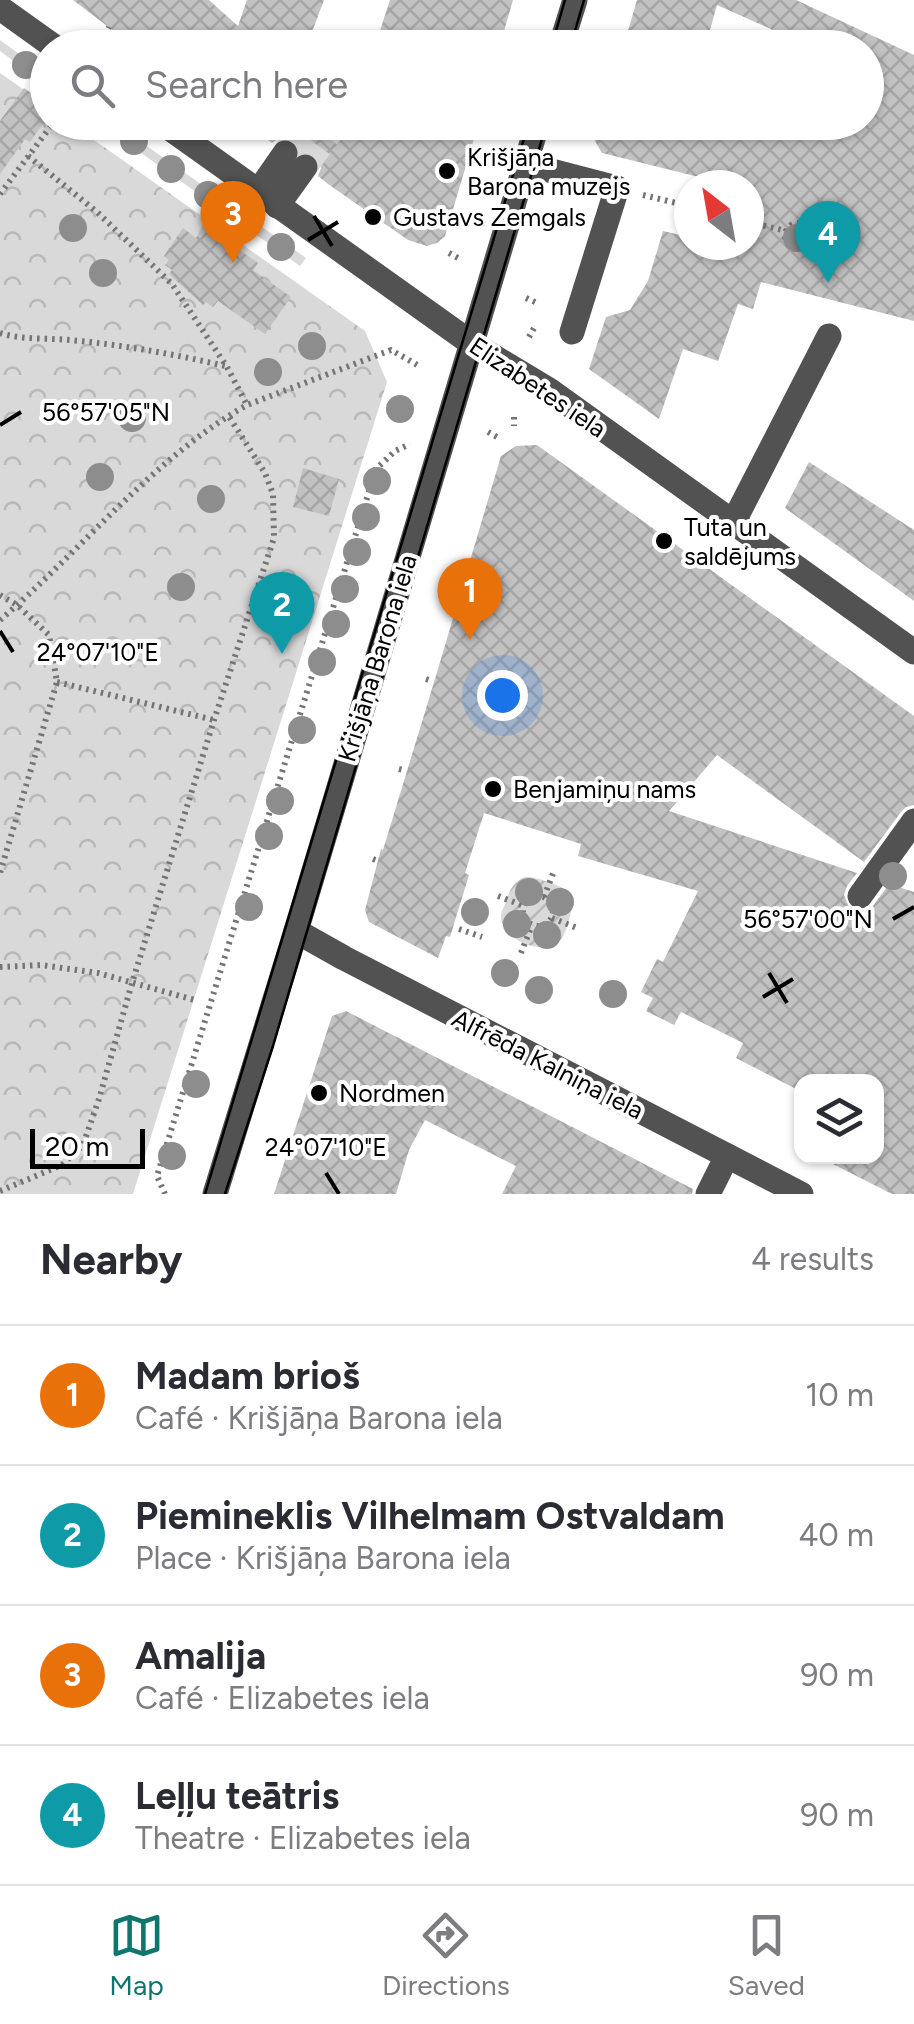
<!DOCTYPE html>
<meta charset="utf-8">
<style>
:root{--surface:#fff;--page:#f2f2f3;--text:#2b2b33;--muted:#7c7c81;--line:#e1e1e2;--accent:#0f766e}
body{margin:0;font-family:Figtree,sans-serif;background:var(--page);color:var(--text)}
.controls{position:absolute;right:30px;bottom:30px;display:grid;overflow:hidden;border-radius:20px;box-shadow:0 2px 8px #0004}
.controls button{width:90px;height:90px;display:grid;place-items:center;padding:0;border:0;border-bottom:2px solid var(--line);background:var(--surface);color:var(--text);font:50px sans-serif}
.compass{position:absolute;left:674px;top:170px;width:90px;height:90px;border-radius:50%;background:var(--surface);box-shadow:0 2px 8px #0004;rotate:329deg}
.scale{position:absolute;left:30px;bottom:25px;width:115px;box-sizing:border-box;padding-left:10px;border:5px solid #000;border-top:0;font-size:28px;line-height:35px;white-space:nowrap;color:#000;-webkit-text-stroke:8px #fff;paint-order:stroke}
.you{position:absolute;left:502px;top:695px;width:35px;height:35px;margin:-25px;border:8px solid #fff;border-radius:50%;background:#1a73e8;box-shadow:0 0 0 15px #1a73e833}
.badge{display:grid;place-items:center;width:65px;height:65px;border-radius:50%;background:var(--accent);color:#fff;font-size:32px;font-weight:700}
.pin{position:absolute;translate:-50% -82px;filter:drop-shadow(0 2px 5px #0008)}
.pin::after{content:'';position:absolute;top:52px;width:35px;height:30px;background:inherit;clip-path:polygon(0 0,100% 0,50% 100%)}
.list{margin:0;padding:0;list-style:none}
h2{display:flex;justify-content:space-between;align-items:center;height:130px;margin:0;padding:0 40px;font-size:42px}
h2 small{font-size:32px;font-weight:400;color:var(--muted)}
.list li{display:grid;grid-template-columns:65px 1fr auto;gap:30px;align-items:center;box-sizing:border-box;height:140px;padding:0 40px;border-top:2px solid var(--line)}
.list b{display:block;font-size:38px;white-space:nowrap}
.list p{margin:0;font-size:32px;white-space:nowrap;color:var(--muted)}
.list em{font-size:32px;font-style:normal;color:var(--muted)}
.icon{flex:none;width:55px;height:55px;fill:none;stroke:currentColor;stroke-width:2;stroke-linecap:round;stroke-linejoin:round}
.map{position:relative;flex:none;width:914px;height:1194px;overflow:hidden}
.search{position:absolute;background:var(--surface);box-shadow:0 2px 8px #0004;left:30px;right:30px;top:30px;height:110px;display:flex;align-items:center;gap:25px;box-sizing:border-box;padding:0 35px;border-radius:55px;color:var(--muted);font-size:38px}
.sheet{height:690px;background:var(--surface)}
nav{display:flex;justify-content:space-around;align-items:center;box-sizing:border-box;height:140px;border-top:2px solid var(--line);background:var(--surface);font-size:28px;color:var(--muted)}
nav a{display:grid;justify-items:center;gap:5px}
nav .on{color:var(--accent)}
.map>svg:first-child{display:block}
</style>
<div class="map">
<svg width="914" height="1194" viewBox="0 0 914 1194">
<defs>
<pattern id="forest-crowns" width="20" height="18" patternUnits="userSpaceOnUse" patternTransform="scale(2.5)"><rect width="20" height="18" fill="#d9d9d9"/><path d="M2 6a3 3 0 1 1 6 0M12 15a3 3 0 1 1 6 0" fill="none" stroke="#b8b8b8"/></pattern>
<pattern id="garden-furrows" width="10" height="10" patternUnits="userSpaceOnUse" patternTransform="scale(2.5)"><rect width="10" height="10" fill="#d9d9d9"/><path d="M-1 1l2-2M0 10L10 0M9 11l2-2" fill="none" stroke="#b8b8b8"/></pattern>
<pattern id="building-cross-hatch" width="8" height="8" patternUnits="userSpaceOnUse" patternTransform="scale(2.5)"><rect width="8" height="8" fill="#c2c2c2"/><path d="M0 0l8 8M0 8l8-8" fill="none" stroke="#a5a5a5"/></pattern>
</defs>
<rect width="100%" height="100%" fill="#fff"/>
<g fill="#d9d9d9">
<path d="M0,40L47,74V86L0,51Z"/>
<path d="M99,123H114L306,258L300,266Z"/>
</g>
<path fill="url(#forest-crowns)" d="M0,73L47,106L48,122L70,123L365,331L387,382L133,1194H0Z"/>
<path fill="url(#garden-furrows)" d="M525,877C534,877 540,879 548,882C573,890 576,898 568,923C566,930 563,939 557,943C541,955 500,939 501,916C501,911 505,906 506,901C510,889 513,883 525,877Z"/>
<g fill="url(#building-cross-hatch)">
<path d="M73,0H209L238,26L247,0H324L306,48H136Z"/>
<path d="M390,0H513L499,48H395L376,43Z"/>
<path d="M637,0H796L914,55V321L761,282L753,309L738,304L718,361L683,349L659,419L589,369L606,317L630,310L648,281L663,231L689,237V245H749V185H731L602,153L595,141L601,122H866V48H785L771,29L717,5L705,48H623Z"/>
<path d="M24,88L48,105V117L30,142L25,139L0,174V121Z"/>
<path d="M243,122H479L445,236L437,243L427,246L408,240L328,184L318,176L321,168L319,159L314,153L301,152L299,145L293,139L279,138L272,143Z"/>
<path d="M203,224L258,263L253,270L291,297L265,334L218,301L213,307L206,302L203,305L169,274L172,270L165,265L169,260L164,256L183,228L196,238Z"/>
<path d="M537,445L914,716V805L906,807L901,812L864,862L717,755L669,811L857,873L847,886L844,895L850,909L857,912L866,911L873,906L889,884L914,892V1194H892L817,1156H876V1082H802V1092L736,1058L743,1043L681,1012L674,1025L646,1011L653,998L641,992L657,959L663,962L698,891L578,856L581,844L484,813L465,873L469,875L450,937L446,936L438,958L369,922L365,910L381,849L383,850L438,669L501,456L516,446Z"/>
<path d="M809,462L914,530V601L785,508Z"/>
<path d="M303,468L339,479L329,516L293,507Z"/>
<path d="M346,1011L693,1189L692,1194H502L516,1166L425,1120L409,1150L396,1194H274L332,1016Z"/>
</g>
<g fill="none" stroke-linecap="round" stroke-linejoin="round">
<g stroke="#d9d9d9" stroke-width="25" stroke-dasharray="25 12" stroke-linecap="butt">
<path d="M285,153L308,122"/>
<path d="M305,167L338,122"/>
</g>
<g stroke="#747474" stroke-width="6" stroke-dasharray="2.5 5" stroke-linecap="butt">
<path d="M105,35L109,27"/>
<path d="M28,156L97,212L172,284L227,367L247,405"/>
<path d="M0,194L54,122"/>
<path d="M643,195L689,206"/>
<path d="M749,222L786,231"/>
<circle cx="798" cy="236" r="13"/>
<path d="M449,253L460,259"/>
<path d="M526,298L537,303"/>
<path d="M0,333C22,340 47,338 70,340C123,345 174,354 225,366"/>
<path d="M529,337L534,328"/>
<path d="M514,417V426"/>
<path d="M488,432L497,437"/>
<path d="M0,595L17,605L49,635L57,682L0,873"/>
<path d="M0,620C81,551 154,457 247,405L391,350L419,366"/>
<path d="M426,679L432,681"/>
<path d="M57,682L214,720"/>
<path d="M399,769L403,770"/>
<path d="M373,859L378,861"/>
<circle cx="538" cy="911" r="15"/>
<path d="M498,896L524,906"/>
<path d="M544,897L554,871"/>
<path d="M552,918L577,928"/>
<path d="M459,929L482,937"/>
<path d="M521,953L532,925"/>
<path d="M0,967L41,965L98,973L198,1001"/>
<path d="M0,1191L62,1165L83,1145L99,1099L132,983L214,720L274,538L273,494L265,473L228,415"/>
<path d="M165,1194L157,1176L376,469L395,451L410,444"/>
</g>
<g stroke="#525252" stroke-width="25">
<path d="M0,8L56,48"/>
<path d="M560,48L575,0"/>
<path d="M161,122L471,343L549,390L914,652"/>
<path d="M525,164L617,188L572,332"/>
<path d="M258,192L285,153"/>
<path d="M277,206L305,167"/>
<path d="M733,523L829,336"/>
<path d="M860,896L914,821"/>
<path d="M296,931L344,958L801,1194"/>
<path d="M215,1194L296,931L538,122"/>
<path d="M708,1194L727,1156"/>
</g>
<g stroke="#000" stroke-width="2.5">
<path d="M551,48L565,0"/>
<path d="M570,48L584,0"/>
<path d="M205,1194L529,122"/>
<path d="M225,1194L273,1046L547,122"/>
</g>
</g>
<g fill="#8d8d8d">
<circle cx="26" cy="65" r="14"/>
<circle cx="134" cy="141" r="14"/>
<circle cx="171" cy="169" r="14"/>
<circle cx="208" cy="195" r="14"/>
<circle cx="246" cy="220" r="14"/>
<circle cx="73" cy="228" r="14"/>
<circle cx="797" cy="238" r="14"/>
<circle cx="281" cy="247" r="14"/>
<circle cx="103" cy="273" r="14"/>
<circle cx="312" cy="346" r="14"/>
<circle cx="268" cy="372" r="14"/>
<circle cx="400" cy="409" r="14"/>
<circle cx="132" cy="418" r="14"/>
<circle cx="100" cy="477" r="14"/>
<circle cx="377" cy="481" r="14"/>
<circle cx="211" cy="499" r="14"/>
<circle cx="366" cy="517" r="14"/>
<circle cx="357" cy="552" r="14"/>
<circle cx="181" cy="587" r="14"/>
<circle cx="345" cy="589" r="14"/>
<circle cx="336" cy="624" r="14"/>
<circle cx="322" cy="662" r="14"/>
<circle cx="302" cy="730" r="14"/>
<circle cx="280" cy="801" r="14"/>
<circle cx="269" cy="836" r="14"/>
<circle cx="893" cy="876" r="14"/>
<circle cx="529" cy="892" r="14"/>
<circle cx="560" cy="902" r="14"/>
<circle cx="249" cy="907" r="14"/>
<circle cx="475" cy="912" r="14"/>
<circle cx="517" cy="924" r="14"/>
<circle cx="547" cy="935" r="14"/>
<circle cx="505" cy="973" r="14"/>
<circle cx="539" cy="990" r="14"/>
<circle cx="613" cy="994" r="14"/>
<circle cx="196" cy="1084" r="14"/>
<circle cx="172" cy="1156" r="14"/>
</g>
<path fill="none" stroke="#000" stroke-width="4" d="M314,216L332,246M308,240L338,222M0,425L21,412M0,631L13,652M893,919L914,907M769,973L787,1003M763,997L793,979M326,1173L339,1194"/>
<g fill="#000" stroke="#fff" stroke-width="4">
<circle cx="447" cy="171" r="10"/>
<circle cx="373" cy="217" r="10"/>
<circle cx="664" cy="541" r="10"/>
<circle cx="493" cy="789" r="10"/>
<circle cx="319" cy="1093" r="10"/>
</g>
<g text-anchor="middle" stroke-width="8" stroke-linejoin="round" paint-order="stroke">
<g font-size="25" fill="#000" stroke="#fff" text-anchor="start">
<text x="467" y="166">Krišjāņa<tspan x="467" dy="29">Barona muzejs</tspan></text>
<text x="393" y="226">Gustavs Zemgals</text>
<text x="684" y="536">Tuta un<tspan x="684" dy="29">saldējums</tspan></text>
<text x="513" y="798">Benjamiņu nams</text>
<text x="339" y="1102">Nordmen</text>
</g>
<g font-size="25" fill="#000" stroke="#fff">
<text transform="translate(538 387) rotate(34)" y="9">Elizabetes iela</text>
<text transform="translate(377 658) rotate(-73)" y="9">Krišjāņa Barona iela</text>
<text transform="translate(548 1064) rotate(27)" y="9">Alfrēda Kalniņa iela</text>
</g>
</g>
<g font-size="25" text-anchor="middle" fill="#000" stroke="#fff" stroke-width="8" stroke-linejoin="round" paint-order="stroke">
<text x="106" y="421">56°57'05"N</text>
<text x="98" y="661">24°07'10"E</text>
<text x="808" y="928">56°57'00"N</text>
<text x="326" y="1156">24°07'10"E</text>
</g>
</svg>
<div class="controls">
<button><svg class="icon" aria-label="layers" viewBox="0 0 24 24"><path d="M12 4l9 5-9 5-9-5zM3 14l9 5 9-5"/></svg></button>
</div>
<svg class="compass" viewBox="-18 -18 36 36"><path d="M0-13l5 13h-10z" fill="#e53935"/><path d="M0 13l5-13h-10z" fill="#7c7c81"/></svg>
<div class="scale">20 m</div>
<div class="you"></div>
<div class="pin badge" style="left:470px;top:640px;background:#e8710a">1</div>
<div class="pin badge" style="left:282px;top:654px;background:#0f9aa8">2</div>
<div class="pin badge" style="left:233px;top:263px;background:#e8710a">3</div>
<div class="pin badge" style="left:828px;top:283px;background:#0f9aa8">4</div>
<div class="search"><svg class="icon" aria-label="search" viewBox="0 0 24 24"><circle cx="10" cy="10" r="6"/><path d="M15 15l6 6"/></svg>Search here</div>
</div>
<section class="sheet">
<h2>Nearby<small>4 results</small></h2>
<ul class="list">
<li><span class="badge" style="background:#e8710a">1</span><div><b>Madam brioš</b><p>Café · Krišjāņa Barona iela</p></div><em>10 m</em></li>
<li><span class="badge" style="background:#0f9aa8">2</span><div><b>Piemineklis Vilhelmam Ostvaldam</b><p>Place · Krišjāņa Barona iela</p></div><em>40 m</em></li>
<li><span class="badge" style="background:#e8710a">3</span><div><b>Amalija</b><p>Café · Elizabetes iela</p></div><em>90 m</em></li>
<li><span class="badge" style="background:#0f9aa8">4</span><div><b>Leļļu teātris</b><p>Theatre · Elizabetes iela</p></div><em>90 m</em></li>
</ul>
</section>
<nav>
<a class="on"><svg class="icon" aria-label="map" viewBox="0 0 24 24"><path d="M3 6l6-2 6 2 6-2v14l-6 2-6-2-6 2zM9 4v14M15 6v14"/></svg>Map</a>
<a><svg class="icon" aria-label="directions" viewBox="0 0 24 24"><path d="M12 3l9 9-9 9-9-9zM9 14v-3h6M13 9l2 2-2 2"/></svg>Directions</a>
<a><svg class="icon" aria-label="saved" viewBox="0 0 24 24"><path d="M7 4h10v16l-5-4-5 4z"/></svg>Saved</a>
</nav>
